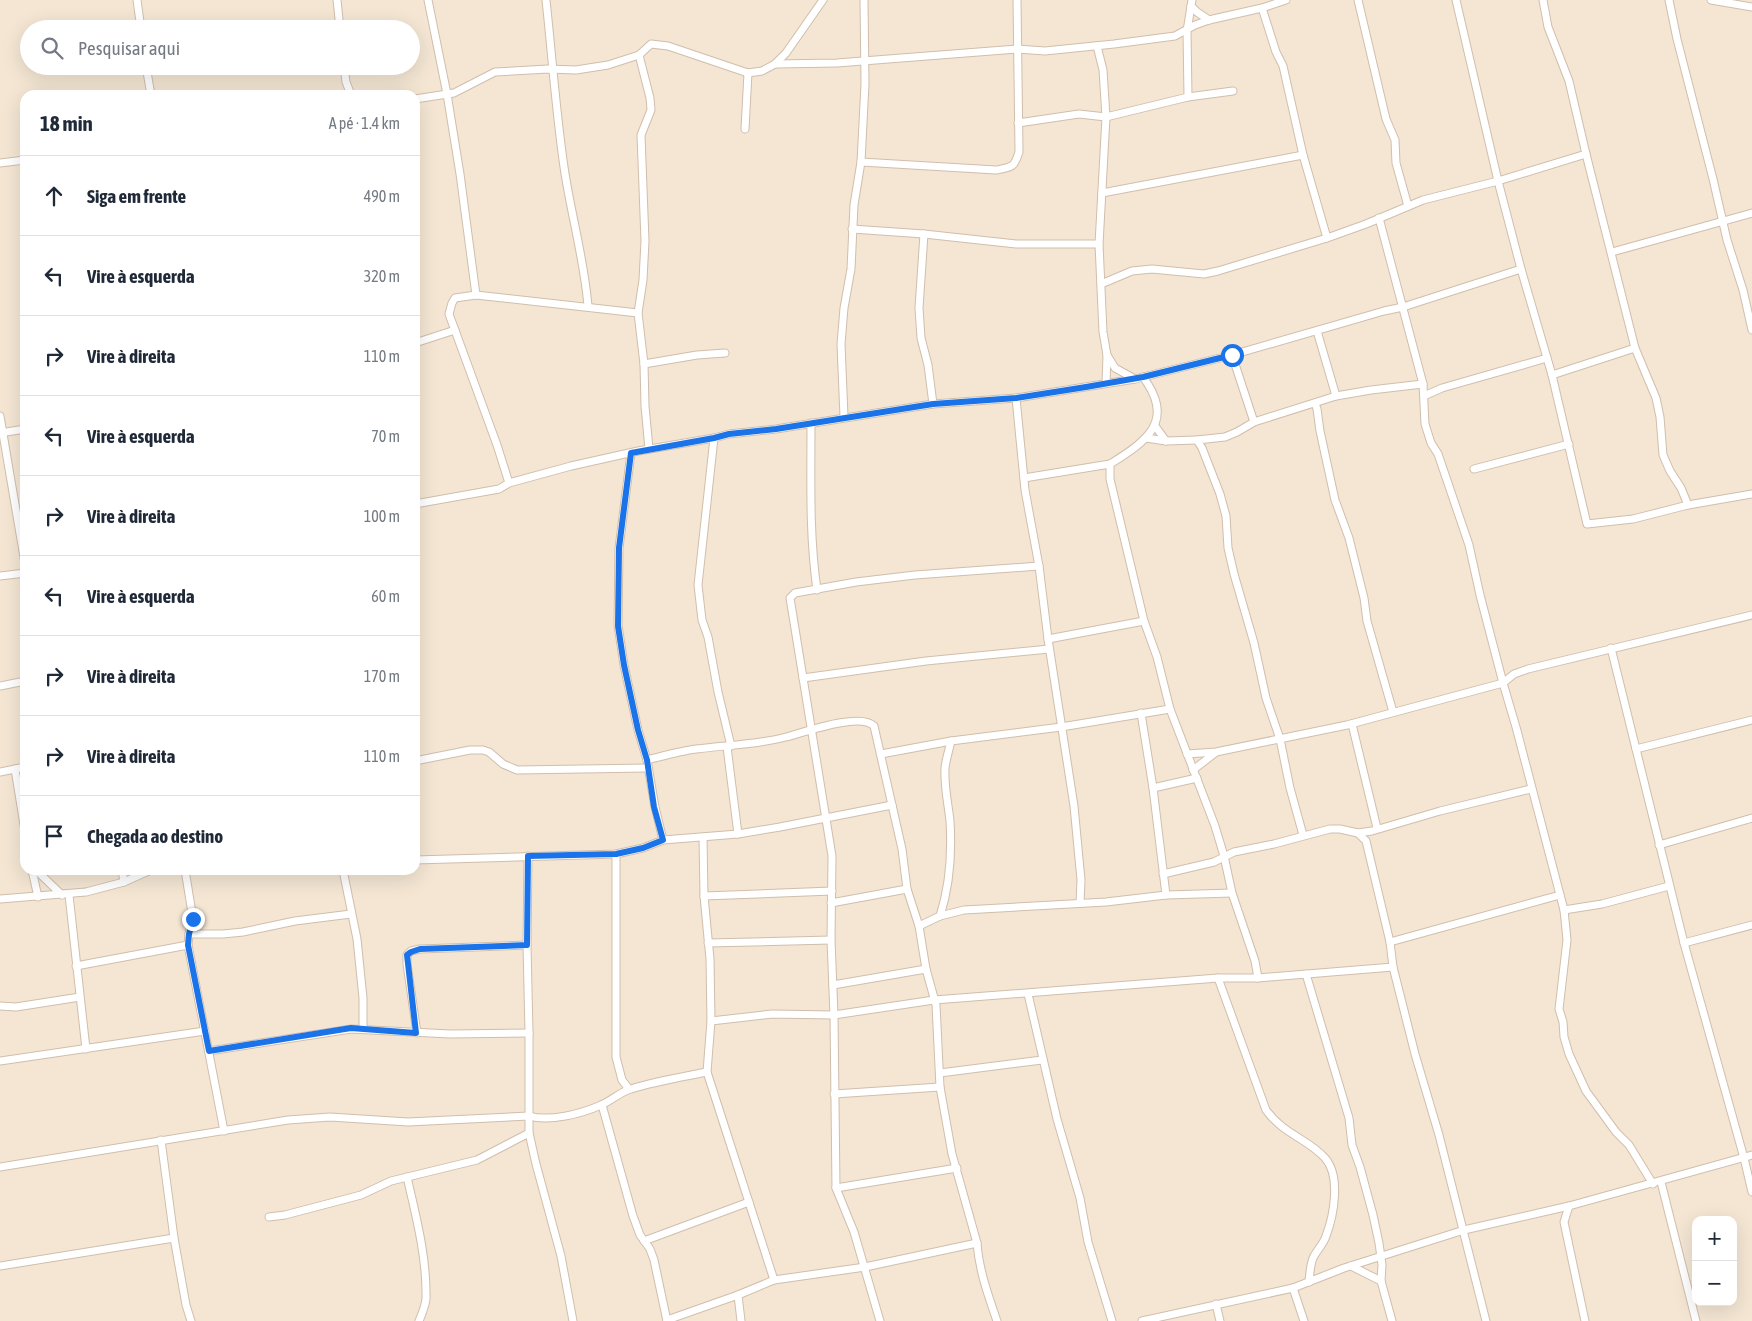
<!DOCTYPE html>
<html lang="pt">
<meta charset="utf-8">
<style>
:root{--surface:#fff;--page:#f6f6f7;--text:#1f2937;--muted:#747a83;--line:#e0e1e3}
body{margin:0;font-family:"Asap Condensed",sans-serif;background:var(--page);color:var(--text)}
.controls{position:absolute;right:15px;bottom:15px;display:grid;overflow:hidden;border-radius:10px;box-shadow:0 5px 20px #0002}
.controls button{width:45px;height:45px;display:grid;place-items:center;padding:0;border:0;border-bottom:1px solid var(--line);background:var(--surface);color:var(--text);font:25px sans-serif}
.stop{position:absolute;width:15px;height:15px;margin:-11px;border:4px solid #1a73e8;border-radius:50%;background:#fff}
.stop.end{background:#1a73e8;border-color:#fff;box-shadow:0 1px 5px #0008}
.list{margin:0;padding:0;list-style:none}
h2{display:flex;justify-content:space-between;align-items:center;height:65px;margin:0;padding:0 20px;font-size:21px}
h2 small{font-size:16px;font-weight:400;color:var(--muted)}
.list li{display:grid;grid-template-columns:32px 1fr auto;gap:15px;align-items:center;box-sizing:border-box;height:80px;padding:0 20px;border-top:1px solid var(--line)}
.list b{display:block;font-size:19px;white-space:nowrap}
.list em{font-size:16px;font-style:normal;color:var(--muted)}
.icon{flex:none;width:28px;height:28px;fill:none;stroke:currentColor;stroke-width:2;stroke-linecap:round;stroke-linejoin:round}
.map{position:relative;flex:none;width:1752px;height:1321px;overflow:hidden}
.search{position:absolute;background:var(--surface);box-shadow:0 5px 20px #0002;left:20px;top:20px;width:400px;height:55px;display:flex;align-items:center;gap:12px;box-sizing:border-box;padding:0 18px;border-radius:28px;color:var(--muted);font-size:19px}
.panel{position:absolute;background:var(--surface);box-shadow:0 5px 20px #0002;left:20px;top:90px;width:400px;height:785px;border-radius:15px}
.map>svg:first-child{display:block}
</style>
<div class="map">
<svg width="1752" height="1321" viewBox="0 0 1752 1321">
<rect width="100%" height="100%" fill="#fdf4e5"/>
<path fill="#f4e6d3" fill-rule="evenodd" d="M0,0H1752V1321H0ZM29,29H411V66H29ZM25,95H415V870H25ZM1696,1220H1733V1302H1696Z"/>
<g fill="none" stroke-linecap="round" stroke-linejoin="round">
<g stroke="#d1bead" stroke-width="9">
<g id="minor">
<path d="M137,0L141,29"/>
<path d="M337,0L340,29"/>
<path d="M428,0L447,94L460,174L476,295"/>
<path d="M546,0C552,56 556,112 564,167C571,215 584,258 588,306"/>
<path d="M1358,0L1386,119L1395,140L1396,163L1408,206"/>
<path d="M1456,0L1498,181L1521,269L1552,375L1587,524L1633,519L1688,505L1752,494"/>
<path d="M1543,0L1548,27L1569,81L1586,154L1635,348L1656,398L1660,417L1663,455L1670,471L1681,488L1688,505"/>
<path d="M1669,0L1677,39L1713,179L1727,240L1743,290L1752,330"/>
<path d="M1711,0L1752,7"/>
<path d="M1191,6L1197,12L1209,20"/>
<path d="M1262,8L1276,52L1283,66L1303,155L1327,238"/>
<path d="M1097,46L1103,70L1106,117L1099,244L1103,332L1107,355L1106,383"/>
<path d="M639,55L650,98L651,110L641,135L645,241L643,280L638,313L644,364L645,406L649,449"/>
<path d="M775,64L786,53L823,0"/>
<path d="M146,66L151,95"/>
<path d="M344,66L346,82L351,95"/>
<path d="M1188,97L1233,91"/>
<path d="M415,99L454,93L495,72L548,69L576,70L608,65L639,55L651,44L668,46L748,73L762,71L775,64L837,63L1017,49L1045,51L1114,44L1175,36L1195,25L1209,20L1262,8L1286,0"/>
<path d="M1018,123L1079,114L1106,117L1188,97L1187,31L1192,0"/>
<path d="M745,129L748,73"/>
<path d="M861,162L996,170C1012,167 1014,168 1019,152L1017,0"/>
<path d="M0,163L25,160"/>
<path d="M1102,193L1303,155"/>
<path d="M1379,218L1423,384L1425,424L1431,443L1438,454L1469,545L1480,595L1503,683L1516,727L1564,910L1567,940L1559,1009L1563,1022L1564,1037L1569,1054L1586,1091L1616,1132L1629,1145L1653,1184"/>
<path d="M852,229L924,234L1016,244H1099"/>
<path d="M924,234L919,308L921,338L928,365L933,404"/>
<path d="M1612,252L1752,213"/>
<path d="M1101,284L1132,271L1152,269L1204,274L1218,271L1327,238L1366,224L1423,200L1498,181L1586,154"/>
<path d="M1317,331L1336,396"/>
<path d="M415,343L455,330"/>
<path d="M1107,355L1115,368L1135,379"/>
<path d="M1232,355L1254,422"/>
<path d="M644,364L697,355L725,353"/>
<path d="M1552,375L1635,348"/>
<path d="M1424,396L1442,388L1547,358"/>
<path d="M1016,398L1025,490L1039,566L1048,639L1074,806L1081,880L1080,903"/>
<path d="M1315,403L1317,409L1320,431L1335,500L1349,538L1364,598L1367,621L1393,712"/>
<path d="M0,416L25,563"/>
<path d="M844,417L841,344L844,308L851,269L854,205L861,162L865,84L864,0"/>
<path d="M811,423C811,478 809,534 817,590"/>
<path d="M1155,426L1166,441"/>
<path d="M0,433L25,429"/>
<path d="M714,438L698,585L702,620L708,637L718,692L731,746"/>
<path d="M1146,438L1166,441L1197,440"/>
<path d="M631,453L619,548L618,625L624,665L638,730L647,760L655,807L663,840"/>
<path d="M1110,464C1147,441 1176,421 1143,377"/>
<path d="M1474,469L1569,444"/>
<path d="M1024,478L1110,464V479L1144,621L1157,657L1170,709L1215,826L1224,856L1232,893L1255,961L1258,978"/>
<path d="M509,483L497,445L449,314L452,303L455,298L476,295L638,313"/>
<path d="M415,504L499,489L509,483L571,466L638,451L714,438L729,434L776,429L933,404L1016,398L1135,379L1232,355L1384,311L1403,307L1521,269"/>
<path d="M0,576L25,573"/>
<path d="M1048,639L1144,621"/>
<path d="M1611,648L1684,943L1744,1158L1752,1192"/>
<path d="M803,678L926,661L1049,649"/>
<path d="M0,686L25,681"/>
<path d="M1141,713L1153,788L1166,895"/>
<path d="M1352,724L1377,828"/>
<path d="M727,747L738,834"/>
<path d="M1636,749L1752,720"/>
<path d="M881,754L951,741L1061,727L1170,709"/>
<path d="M1187,754L1216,752L1347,725L1503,683L1514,674L1528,669L1752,615"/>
<path d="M647,760C663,756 680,751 696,749C726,745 757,745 786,737C805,732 860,712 874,726L902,849L907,889L919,926L926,969L936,1005L940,1087L952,1154L977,1243C979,1270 988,1295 997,1321"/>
<path d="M415,761L470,750H483L489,752L503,764L517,770L648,768"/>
<path d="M15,769L25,831"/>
<path d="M1193,770L1215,753"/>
<path d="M0,772L25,767"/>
<path d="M1153,788L1197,778"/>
<path d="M1358,833L1366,841L1390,942L1393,967L1415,1054L1439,1135L1486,1321"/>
<path d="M1303,835L1290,788L1280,739L1266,698L1254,643L1234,574L1228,548L1226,516L1220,494L1202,448L1197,440L1225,437L1237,432L1254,422L1336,396L1371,390L1423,384"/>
<path d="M703,837L704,896L710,959L711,1021L707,1072L774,1280"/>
<path d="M1659,845L1752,818"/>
<path d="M616,854V1057L622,1080L629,1089"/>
<path d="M528,856L527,945L529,1033V1133L536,1164L561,1256L573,1321"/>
<path d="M415,860L616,854L643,848L663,840L738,834L780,827L892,805"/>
<path d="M32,870L38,897"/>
<path d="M36,870L62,895"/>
<path d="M122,870L124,882"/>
<path d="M185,870L193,919L189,934L188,945L224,1131"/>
<path d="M343,870L357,939L363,998V1028"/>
<path d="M1163,874L1214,862L1234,852L1274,844L1330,829H1340L1358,833L1372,831L1440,811L1531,789"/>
<path d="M69,895L86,1049"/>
<path d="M704,896L832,891"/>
<path d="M0,899L86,892L124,882L151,870"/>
<path d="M831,903L907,889"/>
<path d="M1564,910L1602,904L1669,886"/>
<path d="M940,916C950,885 952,853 950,821C948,803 944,786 945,768C946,759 949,750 951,741"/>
<path d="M919,926L940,916L964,910L1106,902L1166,895L1232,893"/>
<path d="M189,934H223L243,932L295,921L351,914"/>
<path d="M1390,942L1560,895"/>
<path d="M708,943L831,940"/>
<path d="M1684,943L1752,925"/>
<path d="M76,966L188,945"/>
<path d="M1306,974L1349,1118L1352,1145L1360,1167L1373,1215L1379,1243L1382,1265L1381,1281L1392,1321"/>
<path d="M1218,978L1266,1110C1284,1135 1307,1138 1325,1158C1341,1176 1334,1215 1326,1236C1324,1243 1318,1249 1314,1256C1310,1263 1310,1273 1309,1282"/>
<path d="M833,985L926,969"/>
<path d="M1028,994L1057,1119L1080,1198L1088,1242L1112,1321"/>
<path d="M0,1006L16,1007L80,997"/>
<path d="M711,1021L772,1014L834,1015L934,1000L1218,978H1258L1393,967"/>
<path d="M417,1033L407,964V955L411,951L420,949L527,945"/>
<path d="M209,1051L351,1029L450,1034L529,1033"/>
<path d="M0,1061L205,1031"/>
<path d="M940,1073L1042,1060"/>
<path d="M834,1094L940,1087"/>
<path d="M602,1105L633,1216L640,1235L650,1249L654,1260L667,1321"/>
<path d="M161,1140L174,1238L186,1305L191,1321"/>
<path d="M0,1167L288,1120L330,1117L408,1122L529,1116C549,1122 581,1114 601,1105C611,1101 620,1092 631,1089C656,1081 682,1077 707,1072"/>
<path d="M407,1177C416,1216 427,1258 426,1299C425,1307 422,1314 419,1321"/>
<path d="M1661,1182L1696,1321"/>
<path d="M836,1188L957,1168"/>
<path d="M1569,1206L1564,1222L1585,1321"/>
<path d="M269,1217L285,1215L361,1195L391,1181L477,1160L529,1133"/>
<path d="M644,1241L749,1202"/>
<path d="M0,1266L174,1238"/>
<path d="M1351,1266L1381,1281"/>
<path d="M1293,1288L1304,1321"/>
<path d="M738,1295L741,1321"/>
<path d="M1216,1304L1220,1321"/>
<path d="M667,1320L738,1295L774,1280L865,1267L977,1243"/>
<path d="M880,1321L854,1232L836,1188L834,1015L831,940L832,856L790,598L795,593L856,582L915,575L1039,566"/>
<path d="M1142,1321L1293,1288L1344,1268L1464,1230L1569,1206L1752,1155"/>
</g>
</g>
<use href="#minor" stroke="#fff" stroke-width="7"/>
</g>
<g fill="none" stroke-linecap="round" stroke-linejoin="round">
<path stroke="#1a73e8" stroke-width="6" d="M193,919L189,934L188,945L209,1051L351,1028L416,1033L407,955L411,952L420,949L527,945L528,856L616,854L643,848L663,840L654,807L647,760L638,730L624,665L618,626L619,548L631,453L714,438L729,434L776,429L933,404L1016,398L1086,387L1143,377L1232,355"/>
</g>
</svg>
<div class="controls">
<button>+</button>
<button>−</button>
</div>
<div class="stop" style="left:1232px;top:355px"></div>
<div class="stop end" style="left:193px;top:919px"></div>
<div class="search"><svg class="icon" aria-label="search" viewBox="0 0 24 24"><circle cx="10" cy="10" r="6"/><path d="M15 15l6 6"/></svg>Pesquisar aqui</div>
<section class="panel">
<h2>18 min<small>A pé · 1.4 km</small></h2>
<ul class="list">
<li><svg class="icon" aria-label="ahead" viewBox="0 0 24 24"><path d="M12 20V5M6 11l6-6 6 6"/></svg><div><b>Siga em frente</b></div><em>490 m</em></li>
<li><svg class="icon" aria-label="left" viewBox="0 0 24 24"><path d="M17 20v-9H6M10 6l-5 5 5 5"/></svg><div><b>Vire à esquerda</b></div><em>320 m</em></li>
<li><svg class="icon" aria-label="right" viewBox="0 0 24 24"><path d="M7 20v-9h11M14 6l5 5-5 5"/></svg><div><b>Vire à direita</b></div><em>110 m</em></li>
<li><svg class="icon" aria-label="left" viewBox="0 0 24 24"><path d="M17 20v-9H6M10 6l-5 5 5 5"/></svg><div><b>Vire à esquerda</b></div><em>70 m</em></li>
<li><svg class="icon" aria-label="right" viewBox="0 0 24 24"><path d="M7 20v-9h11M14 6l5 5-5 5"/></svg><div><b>Vire à direita</b></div><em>100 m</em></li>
<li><svg class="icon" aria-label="left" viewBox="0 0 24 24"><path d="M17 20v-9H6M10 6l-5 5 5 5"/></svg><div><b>Vire à esquerda</b></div><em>60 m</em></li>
<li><svg class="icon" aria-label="right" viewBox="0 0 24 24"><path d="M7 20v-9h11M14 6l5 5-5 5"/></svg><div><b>Vire à direita</b></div><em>170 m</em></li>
<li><svg class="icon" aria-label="right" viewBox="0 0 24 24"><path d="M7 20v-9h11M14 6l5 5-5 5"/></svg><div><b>Vire à direita</b></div><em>110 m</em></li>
<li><svg class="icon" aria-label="arrive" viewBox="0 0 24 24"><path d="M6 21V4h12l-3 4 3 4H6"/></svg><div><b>Chegada ao destino</b></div></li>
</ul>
</section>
</div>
